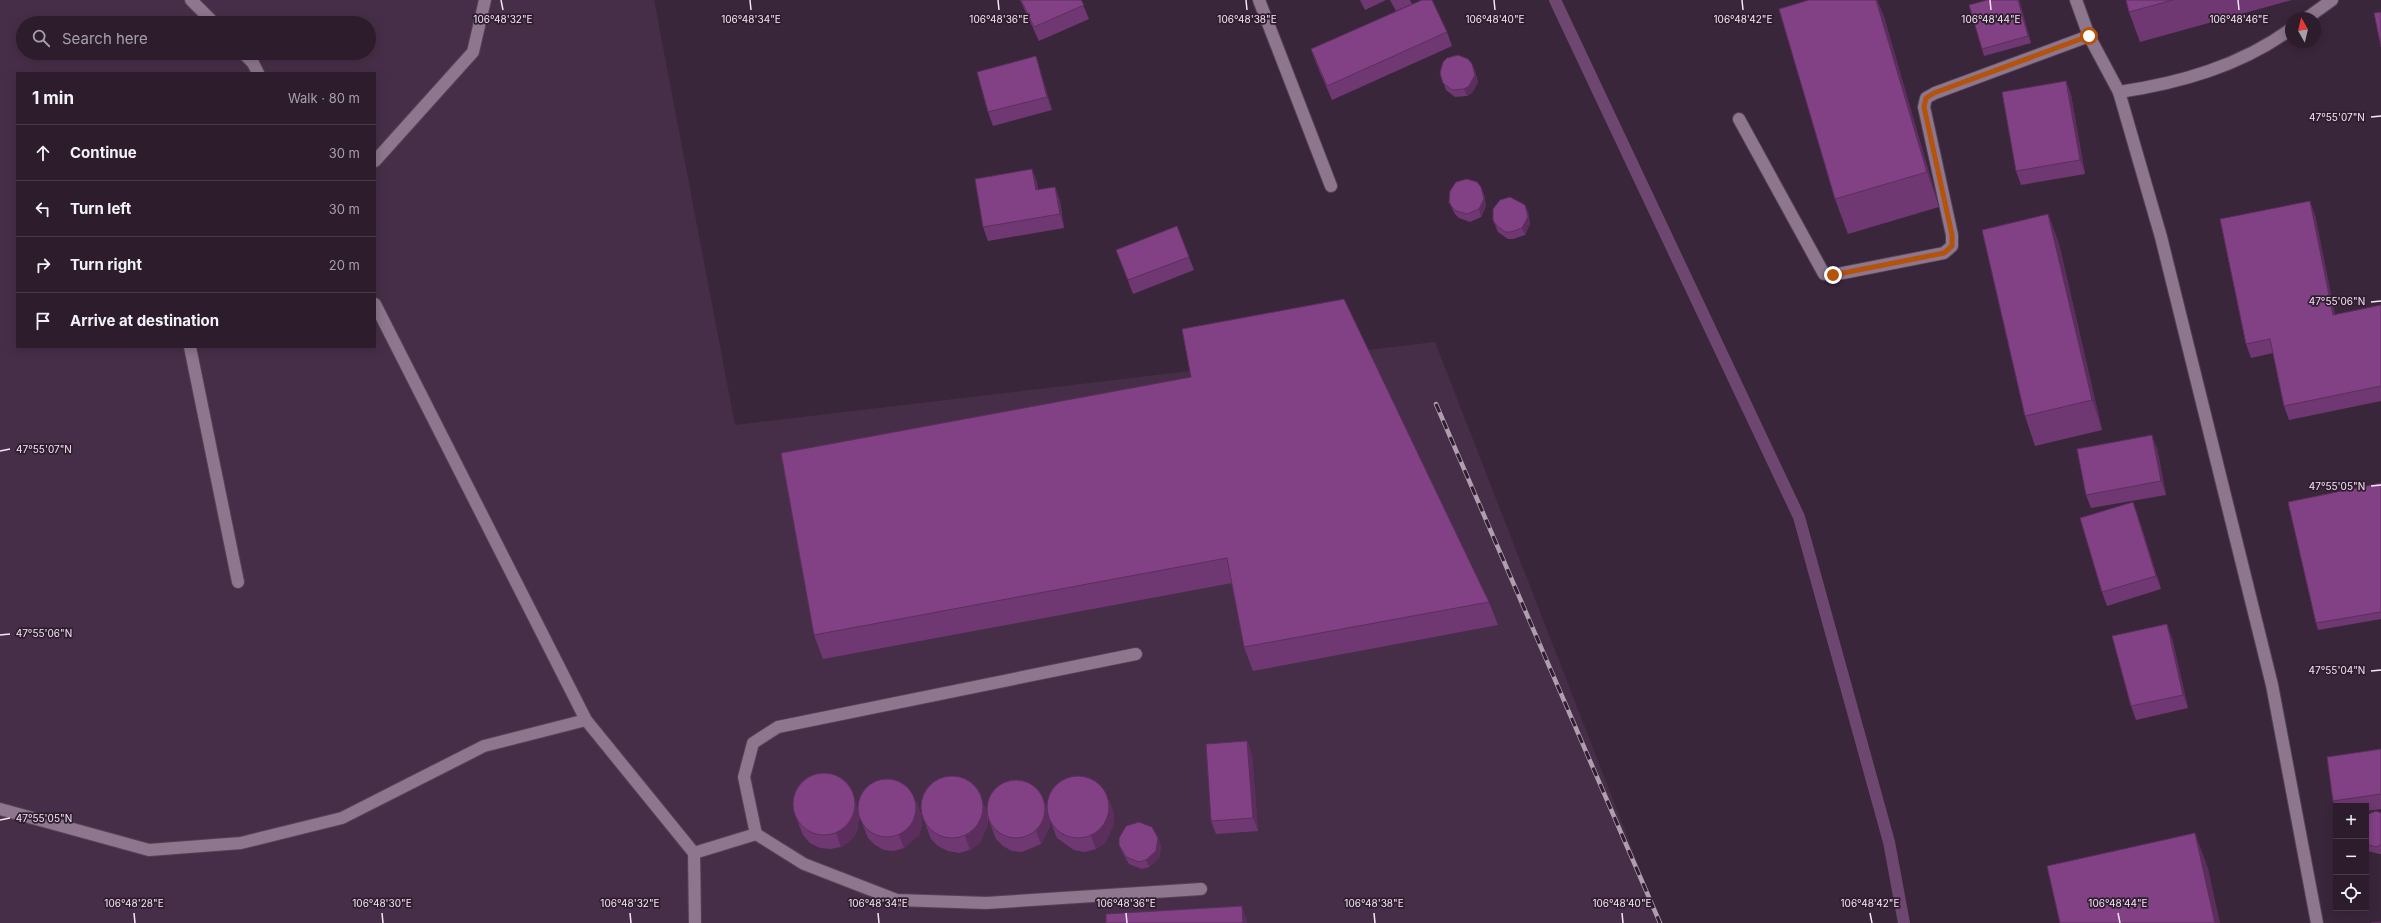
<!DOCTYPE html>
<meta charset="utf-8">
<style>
:root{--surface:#2c1c2c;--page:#342534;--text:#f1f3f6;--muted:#a6a1a9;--line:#483a48}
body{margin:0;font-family:Inter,sans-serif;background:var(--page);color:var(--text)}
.controls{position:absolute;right:12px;bottom:12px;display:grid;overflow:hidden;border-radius:0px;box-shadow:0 2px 10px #0003}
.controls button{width:36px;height:36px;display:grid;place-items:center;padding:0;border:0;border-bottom:1px solid var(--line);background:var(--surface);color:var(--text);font:20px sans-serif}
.compass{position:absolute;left:2285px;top:12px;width:36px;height:36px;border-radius:50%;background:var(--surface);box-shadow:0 2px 10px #0003;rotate:352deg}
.stop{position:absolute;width:12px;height:12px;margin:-9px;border:3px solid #b45309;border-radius:50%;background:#fff}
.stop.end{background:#b45309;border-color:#fff;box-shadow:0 1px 4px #0008}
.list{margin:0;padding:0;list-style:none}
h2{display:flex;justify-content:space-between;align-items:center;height:52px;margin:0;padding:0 16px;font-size:17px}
h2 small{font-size:13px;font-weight:400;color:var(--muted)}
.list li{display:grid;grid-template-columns:26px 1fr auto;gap:12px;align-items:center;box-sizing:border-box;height:56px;padding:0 16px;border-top:1px solid var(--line)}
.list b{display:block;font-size:15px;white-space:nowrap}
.list em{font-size:13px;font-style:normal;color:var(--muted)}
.icon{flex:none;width:22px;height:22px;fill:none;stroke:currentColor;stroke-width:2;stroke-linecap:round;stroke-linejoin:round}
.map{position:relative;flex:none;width:2381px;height:923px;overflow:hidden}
.search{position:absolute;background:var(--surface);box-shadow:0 2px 10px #0003;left:16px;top:16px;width:360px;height:44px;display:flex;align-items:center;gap:10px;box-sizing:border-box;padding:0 14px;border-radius:22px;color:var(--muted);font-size:15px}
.panel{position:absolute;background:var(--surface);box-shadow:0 2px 10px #0003;left:16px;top:72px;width:360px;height:276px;border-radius:0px}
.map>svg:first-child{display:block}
</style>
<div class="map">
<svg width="2381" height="923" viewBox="0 0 2381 923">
<rect width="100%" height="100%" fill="#3a263b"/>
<path fill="#472e48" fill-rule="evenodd" d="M0,0H654L735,425L1435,342L1661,923H0ZM23,23H369V53H23ZM17,73H375V347H17Z"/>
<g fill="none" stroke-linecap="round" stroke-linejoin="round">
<path stroke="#6d476f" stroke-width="12" d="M1555,0L1799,517L1889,842L1904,923"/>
<g stroke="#544354" stroke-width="14">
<g id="lane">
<path d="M191,0L214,23"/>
<path d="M243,53L253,63L258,73"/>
<path d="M1739,119L1824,274L1833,275L1944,253L1952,246V235L1924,107L1926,98L1935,93L2089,36"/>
<path d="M375,161L473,52L485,0"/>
<path d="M375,304L586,720L694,853L695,923"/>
<path d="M190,347L238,582"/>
<path d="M0,809L149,850L241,843L342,818L484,746L586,720"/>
<path d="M756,834L744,777L753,743L778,727L1136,654"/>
<path d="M694,853L756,834L804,864L897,900L986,903L1201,889"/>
</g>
</g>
<g stroke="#544354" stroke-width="14">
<g id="street">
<path d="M1259,0L1331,186"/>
<path d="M2076,0L2089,36L2119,92L2161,237L2272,685L2317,923"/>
<path d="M2307,18L2332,0"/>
<path d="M2119,92C2180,83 2240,66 2291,29"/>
</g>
</g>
<use href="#lane" stroke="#8d768e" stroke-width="12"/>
<use href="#street" stroke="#8d768e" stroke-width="12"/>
<g stroke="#ae9eae" stroke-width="4.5">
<path id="rail" d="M1436,404L1660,923"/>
</g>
<use href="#rail" stroke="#301d30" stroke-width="3" stroke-dasharray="9" stroke-linecap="butt"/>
</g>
<g fill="#703872">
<path d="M1020,0H1081L1089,19L1039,41Z"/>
<path d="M1360,0H1386L1365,10Z"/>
<path d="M1390,0H1410L1412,4L1396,11Z"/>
<path d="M1809,0H1877L1884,17L1939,207L1848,234L1835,199Z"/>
<path d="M2019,0L2031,43L1984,56L1982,49Z"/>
<path d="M2126,0H2292L2140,42L2129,12Z"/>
<path d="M1447,32L1452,46L1332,100L1316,63L1311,49Z"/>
<path d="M1472,64L1475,71L1478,82L1472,93L1467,96L1455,97L1446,90L1440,73Z"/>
<path d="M1040,70L1052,110L993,126L988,112Z"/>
<path d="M2066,81L2071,95L2085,174L2021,185L2016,171Z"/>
<path d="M1032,169L1037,183L1038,190L1055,187L1060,201L1064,228L988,241L983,227Z"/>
<path d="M1484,194L1486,206L1481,217L1470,222L1459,218L1455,214L1449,202Z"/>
<path d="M1525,205L1528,212L1530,224L1525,235L1513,239H1508L1498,232L1493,220Z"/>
<path d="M2048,214L2059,244L2102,430L2035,446L2025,416Z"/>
<path d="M2315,215L2335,315L2381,305V401L2289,420L2284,406L2273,353L2251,358L2246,344Z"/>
<path d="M1177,226L1194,270L1133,294L1121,263Z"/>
<path d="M2157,448L2166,495L2091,508L2086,495Z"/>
<path d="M781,453L1489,602L1498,625L1253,671L1244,647L1232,583L823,659L814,635Z"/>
<path d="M2381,483V619L2318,630L2316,623Z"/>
<path d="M2133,502L2138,516L2161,589L2107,606L2102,592Z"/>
<path d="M2172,638L2188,708L2136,720L2131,706Z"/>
<path d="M1247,741L1252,755L1258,831L1216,834L1211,821Z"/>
<path d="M2381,749V809L2366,811V806H2336V809L2333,801Z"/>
<path d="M982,800L987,813L1048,810L1109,800L1114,814V824L1105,843L1096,849L1085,852L1074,850L1057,838L1050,820V826L1041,844L1022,852L1012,851L1003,846L996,839L988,818V825L979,844L970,850L959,853L948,851L938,846L931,839L922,815Z"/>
<path d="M916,801L921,815L922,825L919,835L904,848L894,851L884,850L875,845L868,838L859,815L857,832L850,841L841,847L830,849L820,848L810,843L803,835L794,812L858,808Z"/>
<path d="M2381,813V854H2379L2368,851L2366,849V815Z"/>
<path d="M1158,838L1161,846L1159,858L1149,867L1142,869L1129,864L1122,852L1119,845Z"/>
</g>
<g fill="#5b2e5d">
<path d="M1876,0H1877L1884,17L1939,207L1927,172Z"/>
<path d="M2018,0H2019L2031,43L2028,36Z"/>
<path d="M1036,56L1040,70L1052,110L1047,97Z"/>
<path d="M1472,64L1475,71L1478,82L1472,93L1467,96L1464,89Z"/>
<path d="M2066,81L2071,95L2085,174L2080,160Z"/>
<path d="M1032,169L1037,183L1041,204L1036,190Z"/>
<path d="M1055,187L1060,201L1064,228L1060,214Z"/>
<path d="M1481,187L1484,194L1486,206L1481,217L1479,209Z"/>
<path d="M2310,201L2315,215L2338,329L2333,315Z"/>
<path d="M1525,205L1528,212L1530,224L1525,235L1522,228Z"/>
<path d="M2048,214L2059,244L2102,430L2092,400Z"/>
<path d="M2152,435L2157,448L2166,495L2161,481Z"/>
<path d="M2133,502L2138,516L2161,589L2156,576Z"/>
<path d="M2167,624L2172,638L2188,708L2183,695Z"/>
<path d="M1247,741L1252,755L1258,831L1253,818Z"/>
<path d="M854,798L859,812L857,832L850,841L841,847L836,833Z"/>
<path d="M982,800L987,814L988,825L979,844L970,850L965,836Z"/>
<path d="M1109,800L1114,814V824L1105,843L1096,849L1091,836Z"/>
<path d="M916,801L921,815L922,825L919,835L904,848L899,835Z"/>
<path d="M1045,802L1050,816V826L1041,844L1036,831Z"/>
<path d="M2195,833L2208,868L2220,923H2215Z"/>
<path d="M1158,838L1161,846L1159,858L1149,867L1146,860Z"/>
<path d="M1242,906L1247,920V923H1243Z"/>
</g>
<g fill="#824185" stroke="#5b2e5d">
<path d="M1021,0H1081L1084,5L1034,27Z"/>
<path d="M1422,0H1432L1447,32L1327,86L1311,49Z"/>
<path d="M1809,0H1876L1927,172L1835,199L1779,9Z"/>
<path d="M1987,0H2018L2028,36L1982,49L1969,5Z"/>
<path d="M2126,0H2173L2129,12Z"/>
<path d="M2381,12V47L2374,13Z"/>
<path d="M1458,55L1468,59L1472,64L1475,75L1469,86L1464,89L1452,90L1443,83L1440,73L1443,62L1447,58Z"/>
<path d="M1036,56L1047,97L988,112L977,72Z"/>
<path d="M2066,81L2080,160L2016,171L2002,92Z"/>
<path d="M1032,169L1036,190L1055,187L1060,214L983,227L975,179Z"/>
<path d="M1467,179L1477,182L1481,187L1484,199L1479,209L1467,214L1456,211L1452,207L1449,202L1450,191L1456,182Z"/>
<path d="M1510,197L1525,205L1528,217L1522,228L1511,232H1505L1496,225L1493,220V209L1500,200Z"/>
<path d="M2310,201L2333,315L2381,305V386L2284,406L2270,339L2246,344L2220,219Z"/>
<path d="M2048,214L2092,400L2025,416L1982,230Z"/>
<path d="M1177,226L1189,257L1128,280L1116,250Z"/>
<path d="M1344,299L1489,602L1244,647L1227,558L814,635L781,453L1191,377L1182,329Z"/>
<path d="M2152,435L2161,481L2086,495L2077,449Z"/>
<path d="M2381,483V612L2316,623L2288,502Z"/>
<path d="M2133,502L2156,576L2102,592L2080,518Z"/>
<path d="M2167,624L2183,695L2131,706L2112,636Z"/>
<path d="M1247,741L1253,818L1211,821L1206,744Z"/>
<path d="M2381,749V794L2333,801L2327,757Z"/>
<circle cx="824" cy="804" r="31"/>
<circle cx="952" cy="807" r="31"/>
<circle cx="1078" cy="807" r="31"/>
<circle cx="887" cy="808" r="29"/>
<circle cx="1016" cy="809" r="29"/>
<path d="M2376,811L2381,813V845L2376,847L2366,844V815Z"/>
<path d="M1139,822L1152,827L1158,838L1156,851L1146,860L1139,862L1126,857L1119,845V838L1126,826Z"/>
<path d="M2195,833L2215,923H2060L2047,866Z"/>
<path d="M1242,906L1243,923H1106V914Z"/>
<path d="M2381,922V923H2371Z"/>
</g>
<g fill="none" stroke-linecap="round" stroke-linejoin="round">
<path stroke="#b45309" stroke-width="5" d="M1833,275L1944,253L1952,246V235L1924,107L1926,98L1934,93L2089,36"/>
</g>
<path fill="none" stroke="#f4e7f4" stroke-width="1.5" d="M501,0L503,10M750,0L751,10M998,0L999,10M1246,0L1247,10M1494,0L1495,10M1742,0L1743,10M1990,0L1991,10M2238,0L2239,10M2371,117L2381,116M2371,302L2381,301M0,451L10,449M2371,486L2381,485M0,635L10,634M2371,671L2381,670M0,820L10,818M134,913L135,923M382,913L383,923M630,913L631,923M878,913L879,923M1126,913L1127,923M1374,913L1375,923M1622,913L1623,923M1870,913L1872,923M2118,913L2120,923"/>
<g font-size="10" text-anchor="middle" fill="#f4e7f4" stroke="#301d30" stroke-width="3.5" stroke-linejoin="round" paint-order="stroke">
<text x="503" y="23">106°48'32"E</text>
<text x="751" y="23">106°48'34"E</text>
<text x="999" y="23">106°48'36"E</text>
<text x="1247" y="23">106°48'38"E</text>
<text x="1495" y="23">106°48'40"E</text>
<text x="1743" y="23">106°48'42"E</text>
<text x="1991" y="23">106°48'44"E</text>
<text x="2239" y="23">106°48'46"E</text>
<text x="2337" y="121">47°55'07"N</text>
<text x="2337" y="305">47°55'06"N</text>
<text x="44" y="453">47°55'07"N</text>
<text x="2337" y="490">47°55'05"N</text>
<text x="44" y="637">47°55'06"N</text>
<text x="2337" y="674">47°55'04"N</text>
<text x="44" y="822">47°55'05"N</text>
<text x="134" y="907">106°48'28"E</text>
<text x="382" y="907">106°48'30"E</text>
<text x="630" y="907">106°48'32"E</text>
<text x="878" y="907">106°48'34"E</text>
<text x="1126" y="907">106°48'36"E</text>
<text x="1374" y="907">106°48'38"E</text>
<text x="1622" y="907">106°48'40"E</text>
<text x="1870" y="907">106°48'42"E</text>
<text x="2118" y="907">106°48'44"E</text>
</g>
</svg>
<div class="controls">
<button>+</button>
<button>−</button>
<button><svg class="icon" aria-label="locate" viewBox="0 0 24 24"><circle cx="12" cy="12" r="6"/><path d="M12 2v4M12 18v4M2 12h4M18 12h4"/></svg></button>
</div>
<svg class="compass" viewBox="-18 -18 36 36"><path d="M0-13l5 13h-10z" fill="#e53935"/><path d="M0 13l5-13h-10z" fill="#a6a1a9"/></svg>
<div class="stop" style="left:2089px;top:36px"></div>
<div class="stop end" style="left:1833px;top:275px"></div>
<div class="search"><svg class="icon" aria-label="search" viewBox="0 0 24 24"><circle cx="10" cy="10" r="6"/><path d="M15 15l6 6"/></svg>Search here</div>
<section class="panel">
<h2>1 min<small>Walk · 80 m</small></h2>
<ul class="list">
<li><svg class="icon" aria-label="ahead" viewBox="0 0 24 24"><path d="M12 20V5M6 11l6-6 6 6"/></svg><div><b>Continue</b></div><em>30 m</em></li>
<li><svg class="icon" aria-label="left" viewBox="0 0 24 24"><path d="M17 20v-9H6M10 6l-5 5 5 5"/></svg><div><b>Turn left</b></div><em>30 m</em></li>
<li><svg class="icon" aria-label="right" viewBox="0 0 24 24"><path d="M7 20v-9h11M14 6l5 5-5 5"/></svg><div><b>Turn right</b></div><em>20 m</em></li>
<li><svg class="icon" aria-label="arrive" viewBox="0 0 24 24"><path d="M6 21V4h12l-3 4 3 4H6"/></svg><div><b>Arrive at destination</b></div></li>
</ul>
</section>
</div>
